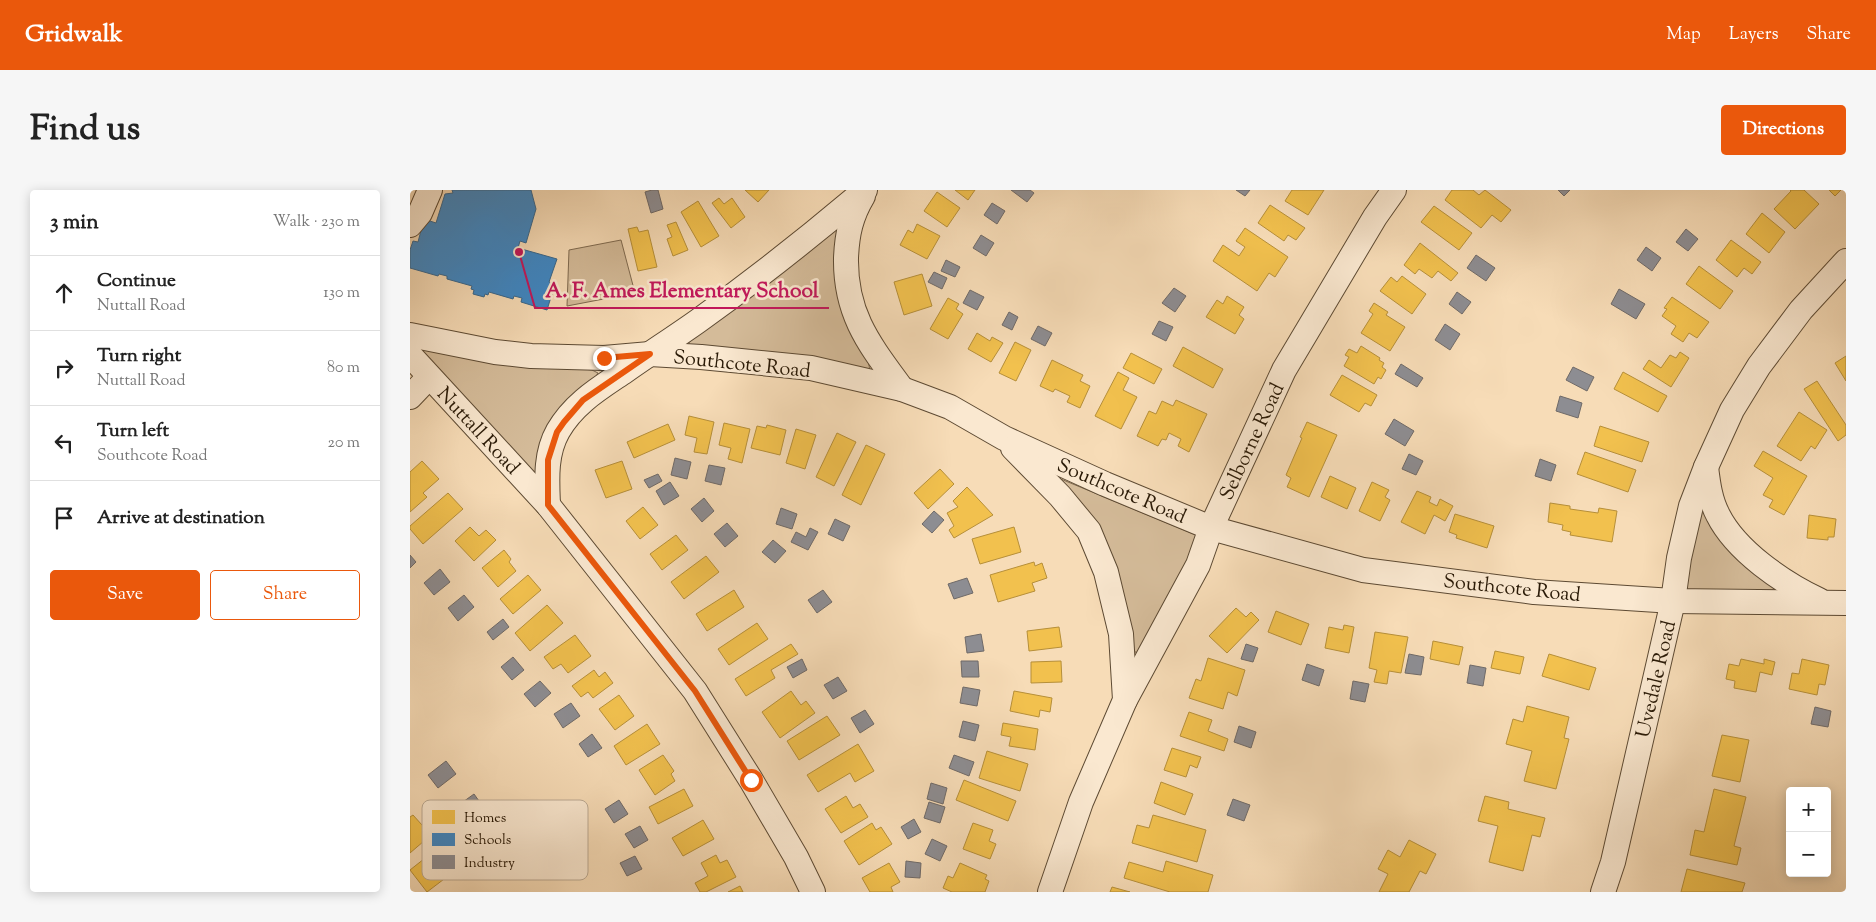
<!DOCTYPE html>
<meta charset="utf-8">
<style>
:root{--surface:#fff;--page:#f6f6f6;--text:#222;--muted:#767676;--line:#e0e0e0;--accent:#ea580c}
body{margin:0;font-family:"Sorts Mill Goudy",serif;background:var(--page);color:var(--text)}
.controls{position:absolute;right:15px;bottom:15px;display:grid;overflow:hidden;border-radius:5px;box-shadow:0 2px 12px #0003}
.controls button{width:45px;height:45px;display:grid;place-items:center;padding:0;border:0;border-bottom:1px solid var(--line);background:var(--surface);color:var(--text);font:25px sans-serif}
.stop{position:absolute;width:15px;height:15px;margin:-11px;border:4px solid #ea580c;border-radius:50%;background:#fff}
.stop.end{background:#ea580c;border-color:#fff;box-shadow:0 1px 5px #0008}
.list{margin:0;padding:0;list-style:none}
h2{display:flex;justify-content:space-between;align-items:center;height:65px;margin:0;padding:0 20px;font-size:21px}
h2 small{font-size:16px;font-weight:400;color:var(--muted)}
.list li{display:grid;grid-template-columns:32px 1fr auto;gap:15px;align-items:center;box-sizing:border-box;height:75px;padding:0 20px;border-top:1px solid var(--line)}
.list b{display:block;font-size:19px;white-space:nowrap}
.list p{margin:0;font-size:16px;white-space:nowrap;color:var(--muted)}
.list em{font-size:16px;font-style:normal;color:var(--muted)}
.actions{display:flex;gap:10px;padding:15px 20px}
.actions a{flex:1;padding:11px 0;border:1px solid var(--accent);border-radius:5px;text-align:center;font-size:18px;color:var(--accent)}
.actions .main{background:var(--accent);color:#fff}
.icon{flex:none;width:28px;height:28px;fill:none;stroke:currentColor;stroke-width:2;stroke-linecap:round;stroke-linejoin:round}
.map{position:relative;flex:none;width:1436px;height:702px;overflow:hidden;border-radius:5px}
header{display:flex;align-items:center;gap:30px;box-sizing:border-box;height:70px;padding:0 25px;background:var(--accent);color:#fff}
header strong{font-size:24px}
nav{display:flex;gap:28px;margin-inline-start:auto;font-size:18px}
.intro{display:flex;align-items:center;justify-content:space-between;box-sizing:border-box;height:120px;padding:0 30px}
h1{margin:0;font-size:35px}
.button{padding:12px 22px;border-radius:5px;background:var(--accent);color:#fff;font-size:18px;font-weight:700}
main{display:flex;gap:30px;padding:0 30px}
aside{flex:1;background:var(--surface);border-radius:5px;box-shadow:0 2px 12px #0003}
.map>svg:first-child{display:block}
</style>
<header>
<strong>Gridwalk</strong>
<nav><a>Map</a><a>Layers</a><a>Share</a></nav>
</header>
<div class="intro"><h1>Find us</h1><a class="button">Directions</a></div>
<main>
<aside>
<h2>3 min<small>Walk · 230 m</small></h2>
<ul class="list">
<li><svg class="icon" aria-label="ahead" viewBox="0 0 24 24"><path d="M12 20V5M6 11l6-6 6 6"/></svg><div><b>Continue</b><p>Nuttall Road</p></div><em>130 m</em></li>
<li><svg class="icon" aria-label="right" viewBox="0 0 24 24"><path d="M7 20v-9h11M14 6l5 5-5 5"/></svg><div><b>Turn right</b><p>Nuttall Road</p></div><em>80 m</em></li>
<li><svg class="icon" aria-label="left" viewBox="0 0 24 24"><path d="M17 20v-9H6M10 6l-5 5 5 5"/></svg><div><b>Turn left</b><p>Southcote Road</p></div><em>20 m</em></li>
<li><svg class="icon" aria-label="arrive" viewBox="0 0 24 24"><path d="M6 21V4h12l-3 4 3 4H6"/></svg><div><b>Arrive at destination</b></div></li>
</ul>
<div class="actions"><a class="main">Save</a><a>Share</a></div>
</aside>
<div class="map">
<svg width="1436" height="702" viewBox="0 0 1436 702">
<rect width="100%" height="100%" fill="#f7dcb7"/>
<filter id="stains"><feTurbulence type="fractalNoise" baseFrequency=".004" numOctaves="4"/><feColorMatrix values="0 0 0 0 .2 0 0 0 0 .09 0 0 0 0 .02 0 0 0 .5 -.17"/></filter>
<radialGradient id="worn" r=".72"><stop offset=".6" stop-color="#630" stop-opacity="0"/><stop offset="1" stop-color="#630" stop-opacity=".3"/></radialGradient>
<g fill="#d4bb99" stroke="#7f6a50">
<path d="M428,38L460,180L279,155V152Z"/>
<path d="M211,50L225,103L157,116L159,60Z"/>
<path d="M11,158L182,180L188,183L126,286L10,160Z"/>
<path d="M646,287L786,345L788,351L729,463L725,462Z"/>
<path d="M1292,307L1370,400L1275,401L1273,398Z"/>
</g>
<g fill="#f2c14e" stroke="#b68f39">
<path d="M335,0H359L348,12Z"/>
<path d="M545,0H565L558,10Z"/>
<path d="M882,0H914L898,25L875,11Z"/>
<path d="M1042,0H1063L1069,5L1075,0L1101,20L1091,32L1082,25L1071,38L1035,10Z"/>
<path d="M1380,0H1394L1409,14L1385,39L1364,19L1381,1Z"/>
<path d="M1419,0H1431L1425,6Z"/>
<path d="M527,2L550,18L537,37L514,21Z"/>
<path d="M309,8L314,14L322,8L335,27L321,38L302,13Z"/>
<path d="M288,11L309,46L291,57L271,22Z"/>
<path d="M860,15L895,38L886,50L878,45L874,51L848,33Z"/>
<path d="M1024,16L1062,43L1049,60L1011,32Z"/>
<path d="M1352,23L1375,42L1359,63L1336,44Z"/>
<path d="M266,32L278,60L263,66L257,49L262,47L257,35Z"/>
<path d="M507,34L530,46L517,69L490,55L498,40L503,43Z"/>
<path d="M227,37L229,42L238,40L247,77L228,81L218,39Z"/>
<path d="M835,38L878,67L865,87L859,83L847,101L803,71L813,55L829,66L835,57L826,51Z"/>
<path d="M1321,50L1351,72L1342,84L1334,78L1327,87L1306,70Z"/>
<path d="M1010,53L1048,83L1041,91L1028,81L1022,88L1009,79L1005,84L994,75Z"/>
<path d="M1289,76L1323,101L1310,119L1276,94Z"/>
<path d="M512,84L522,116L494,125L484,92Z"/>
<path d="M992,86L1016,104L1002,124L970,101L981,87L987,92Z"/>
<path d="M817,106L834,117L829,125L834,129L825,144L796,127L807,110L813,114Z"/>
<path d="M1262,107L1299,132L1287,148L1279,143L1273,152L1261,144L1266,136L1252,126L1257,119L1254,118Z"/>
<path d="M538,108L549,114L546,119L553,124L538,149L520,139Z"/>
<path d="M964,113L978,122L976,125L995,137L980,161L951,143L963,124L959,121Z"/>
<path d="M567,143L580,151L582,147L593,153L581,172L558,159Z"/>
<path d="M605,152L621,160L606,191L589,183Z"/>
<path d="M951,156L970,168L969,170L974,173L972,177L976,180L971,189L968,187L964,194L934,176L939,167L935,165L939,159L947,163Z"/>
<path d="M773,157L813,179L803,198L763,176Z"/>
<path d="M1270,162L1279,168L1261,197L1233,179L1239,170L1251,178L1260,165L1266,168Z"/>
<path d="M721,163L752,179L744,194L713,178Z"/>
<path d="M1436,166V191L1425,173Z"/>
<path d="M642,170L673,185L670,191L680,196L670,218L657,212L660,206L645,199L643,202L630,196Z"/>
<path d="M708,182L719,188L713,200L727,207L711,239L685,226Z"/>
<path d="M1213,182L1257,206L1248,222L1204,199Z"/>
<path d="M932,185L967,205L961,216L955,213L949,222L920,205Z"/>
<path d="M1407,191L1436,235V245L1428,251L1394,199Z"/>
<path d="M766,210L797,224L779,262L768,256L771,249L759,243L756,250L752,249L748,256L727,246L739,221L746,224L752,211L763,216Z"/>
<path d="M1389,222L1417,240L1405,259L1401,256L1391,271L1367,256Z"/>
<path d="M279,226L304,232L297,264L284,262L287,248L275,245Z"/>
<path d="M897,232L927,245L899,307L877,297L881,288L876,285L892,248L890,247Z"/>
<path d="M314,233L340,239L332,273L318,269L321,258L309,255Z"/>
<path d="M258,234L265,250L224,268L217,252Z"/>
<path d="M357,235L376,240L370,265L341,258L347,236L356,238Z"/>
<path d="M1190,236L1239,252L1232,272L1184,256Z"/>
<path d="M386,239L406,245L395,279L376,273Z"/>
<path d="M427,243L446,252L424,296L406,287Z"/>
<path d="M456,255L475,264L451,315L432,305Z"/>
<path d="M1353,261L1397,286L1374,325L1359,317L1363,310L1353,305L1363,288L1344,276Z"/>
<path d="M1175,262L1226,280L1218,302L1167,284Z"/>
<path d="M12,271L29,289L13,303L17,307L0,322V282Z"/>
<path d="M212,271L222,299L196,308L185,280Z"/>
<path d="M530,279L544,294L518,319L504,303Z"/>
<path d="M920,286L946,298L937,319L911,307Z"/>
<path d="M962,292L979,300L975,307L980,310L970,331L949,321Z"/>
<path d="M557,297L583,325L544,348L539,340L544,336L537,323L548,317L543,311Z"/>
<path d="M1007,301L1021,307L1019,312L1027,316L1030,309L1043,316L1035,331L1024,325L1015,344L991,332Z"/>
<path d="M38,303L53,319L13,354L0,339V336Z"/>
<path d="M1140,313L1160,316V319L1188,323L1189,318L1207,321L1202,352L1160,345L1161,342L1152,340L1153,335L1138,332Z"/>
<path d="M233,317L248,335L230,349L216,331Z"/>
<path d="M1045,324L1084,336L1077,358L1046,348L1047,345L1039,342Z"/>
<path d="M1399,325L1426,329L1424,347H1418V350L1397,348Z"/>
<path d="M60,337L69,346L76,340L86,350L64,371L45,351Z"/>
<path d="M604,337L611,362L570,374L562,349Z"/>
<path d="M266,345L278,360L252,380L240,364Z"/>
<path d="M94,360L101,369L99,372L106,381L88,397L72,378Z"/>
<path d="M296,366L309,382L274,409L261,392Z"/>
<path d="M624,372L625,376L632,373L637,388L622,393L625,401L588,412L580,385Z"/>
<path d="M118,385L131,400L103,424L90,409Z"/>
<path d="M324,400L334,417L297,441L286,424Z"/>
<path d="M137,415L153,433L120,461L105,443Z"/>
<path d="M826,418L836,427L841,422L849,430L817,463L799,446Z"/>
<path d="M866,421L899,434L891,455L858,442Z"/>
<path d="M347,433L358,449L319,475L308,459Z"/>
<path d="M934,435L944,437L939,463L915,458L919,437L933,440Z"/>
<path d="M649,437L652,457L619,461L617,441Z"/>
<path d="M965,442L998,447L991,483L979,481L977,494L964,492L967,480L959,478Z"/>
<path d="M165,445L181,466L158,483L151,474L143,479L134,467Z"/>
<path d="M1023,451L1053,457L1049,475L1020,469Z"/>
<path d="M381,454L388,464L361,480L365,488L336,506L325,489Z"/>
<path d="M1085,461L1114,467L1110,484L1081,478Z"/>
<path d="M1139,464L1186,478L1179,500L1132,486Z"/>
<path d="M798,468L835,480L827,506L818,502L813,519L779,508L786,489L791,491Z"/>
<path d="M1331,469L1354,474V469L1365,472L1362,485L1350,482L1346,502L1324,498L1325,491L1316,489L1319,474L1329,476Z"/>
<path d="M1392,469L1419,475L1415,495L1409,494L1407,505L1379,499L1382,483L1389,484Z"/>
<path d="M651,471L652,492L621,493V472Z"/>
<path d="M184,480L189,487L195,482L203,493L183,508L178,502L171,507L162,496Z"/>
<path d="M381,501L391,515L396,511L405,523L370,548L352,522Z"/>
<path d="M604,501L642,508L640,522L630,520L629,527L600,521Z"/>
<path d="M209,505L224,526L205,540L189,519Z"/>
<path d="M1117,516L1159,527L1154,548L1159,549L1146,599L1114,591L1122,561L1096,554L1103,529L1113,532Z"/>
<path d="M779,522L802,530L798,541L818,549L814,561L770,546Z"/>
<path d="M417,526L430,545L389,570L377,551Z"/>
<path d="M593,533L628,539L625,560L599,556L601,547L591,545Z"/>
<path d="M237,534L250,554L216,575L204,556Z"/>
<path d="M1312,545L1339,550L1330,592L1302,586Z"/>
<path d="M448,554L464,581L445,592L440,583L408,602L397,585Z"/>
<path d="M762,558L791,567L787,578L780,575L776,587L754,580Z"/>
<path d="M577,561L618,574L610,601L569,588Z"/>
<path d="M253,565L264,581L261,584L265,591L245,605L229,580Z"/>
<path d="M554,590L606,611L598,631L546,610Z"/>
<path d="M751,592L783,604L775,625L744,613Z"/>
<path d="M274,599L283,616L248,634L239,617Z"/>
<path d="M1304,599L1336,607L1324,656L1331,658L1327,675L1280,665L1285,640L1294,642Z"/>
<path d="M436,606L443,618L450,614L458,627L431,643L415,619Z"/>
<path d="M1075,606L1099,612L1098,619L1135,628L1130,647L1122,645L1113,681L1079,672L1088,636L1068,631Z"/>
<path d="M3,625L21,645L0,663V627Z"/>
<path d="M743,625L796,640L787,672L722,653L727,635L739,638Z"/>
<path d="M293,630L304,649L273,666L262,648Z"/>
<path d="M462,633L466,640L471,637L482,654L449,675L434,651Z"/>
<path d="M563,633L583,640L579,651L586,654L580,669L553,659Z"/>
<path d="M999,650L1026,664L1016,684L1010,681L999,702H969L978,684L968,679L978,660L990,667Z"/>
<path d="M24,661L42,683L17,702L0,680Z"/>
<path d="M306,665L310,673L317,670L326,687L296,702H290L285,693L298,686L291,673Z"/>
<path d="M756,671L803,685L798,702H760L714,688L719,672L753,682Z"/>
<path d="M479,673L490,692L481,697L483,702H460L452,688Z"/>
<path d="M550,673L577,685L575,689L579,691L575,702H542L533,698L538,686L543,688Z"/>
<path d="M1277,679L1335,693L1332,702H1271Z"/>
<path d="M330,696L333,702H318Z"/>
<path d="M702,697L720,702H700Z"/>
</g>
<path fill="#3f88c5" stroke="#39678c" d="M42,0H121L126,19L116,53L110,51L108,58L147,69L139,92L145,94L137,120L111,112L112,108L104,106L103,109L79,102L78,105L75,104L74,107L63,104L64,100L61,99L62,96L37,89V86L29,84L28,86L0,78V60L3,51L8,52L14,29L26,33L35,4L43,3Z"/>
<g fill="#8d8d92" stroke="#6f6a68">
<path d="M242,0H248L253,19L241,23L235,2Z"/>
<path d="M601,0H620L624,3L617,12Z"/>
<path d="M826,0H840L835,6Z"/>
<path d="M1148,0H1160L1154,6Z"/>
<path d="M582,13L595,21L587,34L574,25Z"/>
<path d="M1276,39L1288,49L1278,61L1266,52Z"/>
<path d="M571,45L584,53L576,66L563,58Z"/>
<path d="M1236,57L1251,68L1242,81L1227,70Z"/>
<path d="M1066,65L1085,78L1076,91L1057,78Z"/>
<path d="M536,70L550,77L545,87L531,81Z"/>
<path d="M524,82L537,88L532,99L518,92Z"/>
<path d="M764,98L776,106L765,122L752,113Z"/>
<path d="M1209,99L1235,114L1226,129L1201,114Z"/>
<path d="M560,100L574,107L567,120L553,113Z"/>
<path d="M1047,102L1061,112L1052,124L1039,114Z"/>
<path d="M599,122L608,127L602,140L592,135Z"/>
<path d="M749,131L763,137L756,151L742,144Z"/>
<path d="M1035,134L1050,144L1040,160L1025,150Z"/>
<path d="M628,136L642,143L635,156L621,149Z"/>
<path d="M991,174L1013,188L1007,197L985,184Z"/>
<path d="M1163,177L1184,187L1177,201L1156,190Z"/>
<path d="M1150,206L1172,213L1168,228L1146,221Z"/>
<path d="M984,229L1004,241L995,256L975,244Z"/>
<path d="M999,264L1013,271L1006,285L992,279Z"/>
<path d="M265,268L281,272L277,289L261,285Z"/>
<path d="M1130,269L1146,275L1141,291L1125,286Z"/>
<path d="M299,275L315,278L311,295L295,291Z"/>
<path d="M248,284L252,291L239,298L234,290Z"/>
<path d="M260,292L269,306L254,315L246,301Z"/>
<path d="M294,308L304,321L292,332L281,319Z"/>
<path d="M371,318L387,324L382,339L366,334Z"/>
<path d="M524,321L534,330L522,343L512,334Z"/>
<path d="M425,329L440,336L433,351L418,344Z"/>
<path d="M317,333L328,346L315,357L304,344Z"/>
<path d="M400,338L408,342L398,360L381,352L386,342L396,347Z"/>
<path d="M363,350L376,361L365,373L352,362Z"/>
<path d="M0,365L6,372L0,378Z"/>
<path d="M30,379L40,392L24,405L14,393Z"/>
<path d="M557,388L563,403L544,409L538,394Z"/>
<path d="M413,400L422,412L407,423L398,410Z"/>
<path d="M54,405L64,417L48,431L38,418Z"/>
<path d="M93,429L99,437L83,450L77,442Z"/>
<path d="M571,444L574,461L557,463L555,447Z"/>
<path d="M836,454L848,458L843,472L831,469Z"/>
<path d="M999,464L1014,467L1011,485L995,483Z"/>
<path d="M103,467L114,480L102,490L91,477Z"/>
<path d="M392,469L397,480L383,488L377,477Z"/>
<path d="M551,471H568L569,487H552Z"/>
<path d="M897,474L914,480L909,496L892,490Z"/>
<path d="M1060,475L1076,478L1073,496L1057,493Z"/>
<path d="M428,487L437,501L423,509L414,495Z"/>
<path d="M130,491L141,503L125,517L114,504Z"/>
<path d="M943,491L959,494L955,512L940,509Z"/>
<path d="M553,497L570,500L567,516L550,513Z"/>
<path d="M161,513L170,526L153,538L144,524Z"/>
<path d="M1405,517L1421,521L1418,537L1401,534Z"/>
<path d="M455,520L464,534L450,543L441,528Z"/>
<path d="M553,531L569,535L565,551L549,547Z"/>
<path d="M829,536L846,542L841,558L824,552Z"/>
<path d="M182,544L192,558L178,567L169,554Z"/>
<path d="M544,565L564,572L559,586L539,578Z"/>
<path d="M36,571L46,584L28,598L18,585Z"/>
<path d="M521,593L537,598L533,614L517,609Z"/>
<path d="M64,604L74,618L56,630L46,617Z"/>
<path d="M823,609L840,615L834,631L817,625Z"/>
<path d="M209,610L218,624L204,633L195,619Z"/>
<path d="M519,612L535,617L530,633L514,628Z"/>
<path d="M504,629L511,642L498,649L491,637Z"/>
<path d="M230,636L238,650L224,658L215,644Z"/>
<path d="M522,649L537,656L530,671L515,664Z"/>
<path d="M225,666L232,679L217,686L210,673Z"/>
<path d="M496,671L511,673L510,688L495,687Z"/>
</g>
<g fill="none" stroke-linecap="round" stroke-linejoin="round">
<g stroke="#5d4a33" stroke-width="26">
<g id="minor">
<path d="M453,6C441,26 437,44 436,68C435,125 460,155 492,199"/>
<path d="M0,35L10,23L20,0"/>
<path d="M0,145L85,162L121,166L194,168L240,164L291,167L401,178L492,199L540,217L594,248L695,294L801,338L953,380L1124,402L1263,411L1436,413"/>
<path d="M0,165L138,315L285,501L341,590L386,667L403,702"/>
<path d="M0,207L19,187"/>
<path d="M603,258L650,306L679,341L696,382L711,444L715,510L671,612L640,702"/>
<path d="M1296,277C1298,293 1300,310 1308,325C1326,361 1373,393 1409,410"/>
<path d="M138,315C137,290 135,264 148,241C164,213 190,198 215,181C239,164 264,148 288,131C345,90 401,46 455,0"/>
<path d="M715,510L788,375L801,338L874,180L965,27L984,0"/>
<path d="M1193,702L1203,672L1263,411L1269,368L1281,316L1296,277L1322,220L1349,176L1391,120L1436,71"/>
</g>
</g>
<use href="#minor" stroke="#fae8d0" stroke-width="24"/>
</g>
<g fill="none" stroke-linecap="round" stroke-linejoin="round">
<path stroke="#ea580c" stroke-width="6" d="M194,168L240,164L173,210L154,232L147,242L138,270V315L285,501L341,590"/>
</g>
<g text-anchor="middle" stroke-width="5" stroke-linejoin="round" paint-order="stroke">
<g font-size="20" fill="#2a1a07" stroke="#fae8d0">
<text transform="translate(332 173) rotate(6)" y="7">Southcote Road</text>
<text transform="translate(69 240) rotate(47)" y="7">Nuttall Road</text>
<text transform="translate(841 251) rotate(-65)" y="7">Selborne Road</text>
<text transform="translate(712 300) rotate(23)" y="7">Southcote Road</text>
<text transform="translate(1102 397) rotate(6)" y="7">Southcote Road</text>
<text transform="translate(1245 489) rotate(-77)" y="7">Uvedale Road</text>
</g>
</g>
<rect x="12" y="610" width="166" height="80" rx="8" fill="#fae8d0" stroke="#bcaa94" stroke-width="1"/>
<rect x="22" y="620" width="23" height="14" fill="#f2c14e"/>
<rect x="22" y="643" width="23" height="13" fill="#3f88c5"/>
<rect x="22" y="665" width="23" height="14" fill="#8d8d92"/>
<g font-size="14" fill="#2a1a07">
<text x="54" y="632">Homes</text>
<text x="54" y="654">Schools</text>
<text x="54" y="677">Industry</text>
</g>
<path fill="none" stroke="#c2185b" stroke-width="2" d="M109 62L125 118H419"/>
<circle fill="#c2185b" stroke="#fae8d0" stroke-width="2" cx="109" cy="62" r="5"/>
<g font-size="21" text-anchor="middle" font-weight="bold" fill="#c2185b" stroke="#fae8d0" stroke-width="5" stroke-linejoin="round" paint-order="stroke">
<text x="272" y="107">A. F. Ames Elementary School</text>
</g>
<rect width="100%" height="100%" filter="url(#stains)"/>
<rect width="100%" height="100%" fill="url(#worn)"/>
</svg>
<div class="controls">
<button>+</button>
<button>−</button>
</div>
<div class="stop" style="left:341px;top:590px"></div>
<div class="stop end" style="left:194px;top:168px"></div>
</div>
</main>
